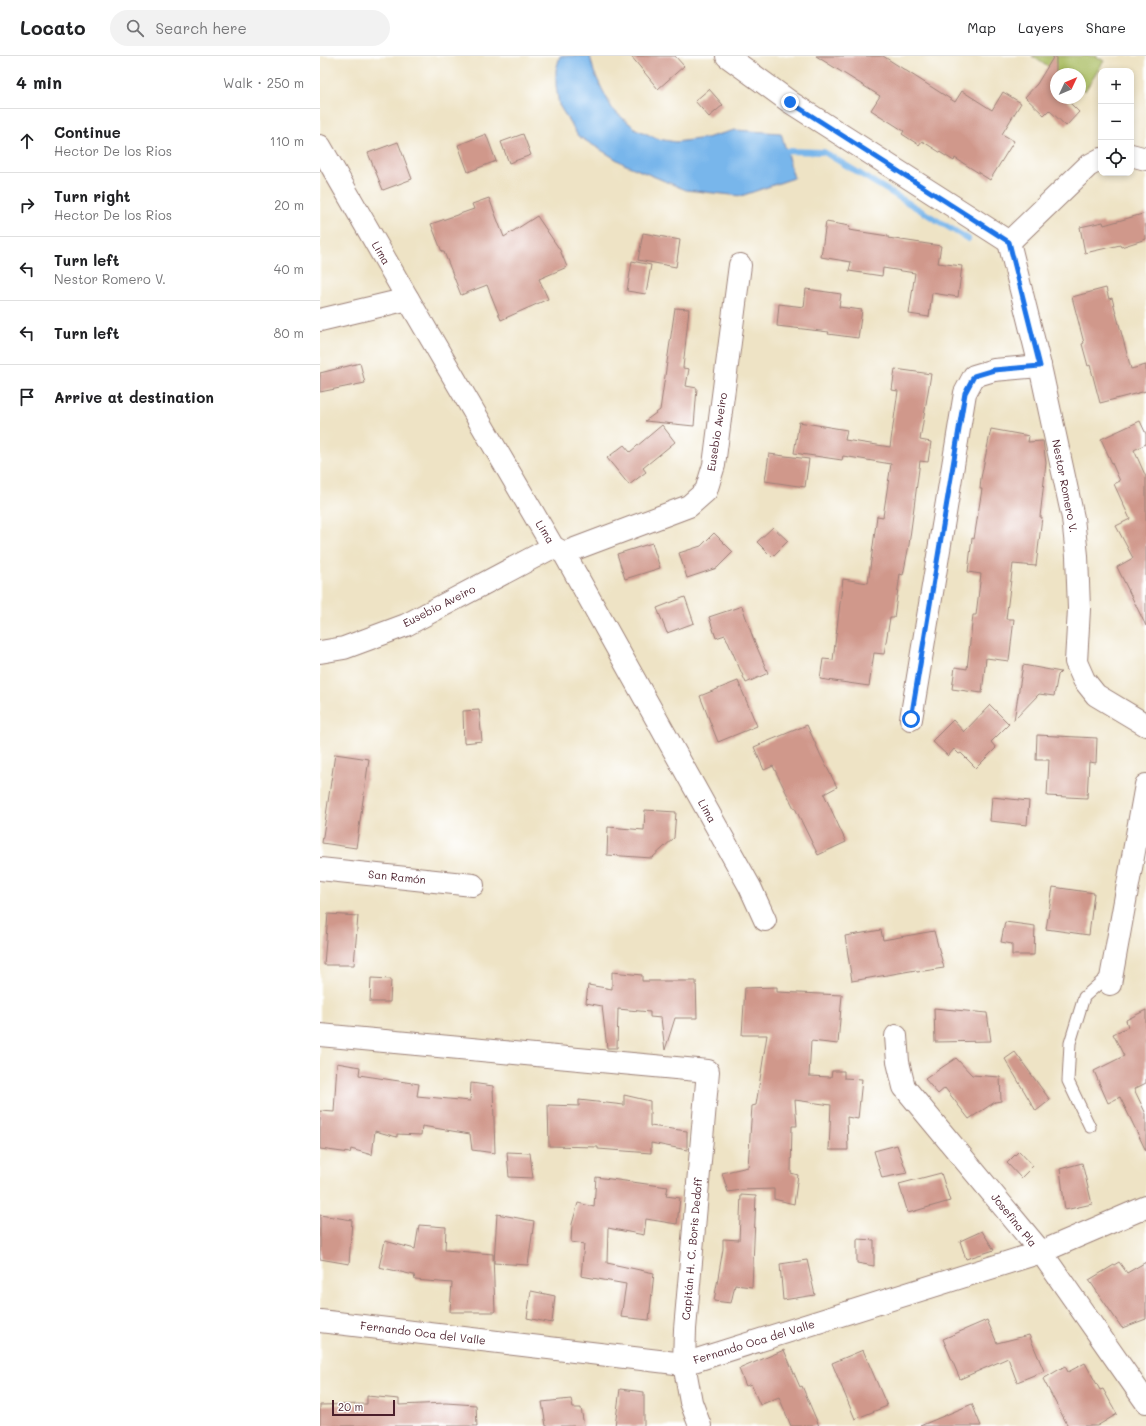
<!DOCTYPE html>
<meta charset="utf-8">
<style>
:root{--surface:#fff;--page:#f2f2f2;--text:#202124;--muted:#757577;--line:#e0e0e0}
body{margin:0;font-family:Mali,sans-serif;background:var(--page);color:var(--text)}
.controls{position:absolute;right:12px;top:12px;display:grid;overflow:hidden;border-radius:8px;box-shadow:0 2px 6px #0003}
.controls button{width:36px;height:36px;display:grid;place-items:center;padding:0;border:0;border-bottom:1px solid var(--line);background:var(--surface);color:var(--text);font:20px sans-serif}
.compass{position:absolute;left:730px;top:12px;width:36px;height:36px;border-radius:50%;background:var(--surface);box-shadow:0 2px 6px #0003;rotate:46deg}
.scale{position:absolute;left:12px;bottom:10px;width:63px;box-sizing:border-box;padding-left:4px;border:2px solid #4a1f2b;border-top:0;font-size:11px;line-height:14px;white-space:nowrap;color:#4a1f2b;-webkit-text-stroke:3px #fff;paint-order:stroke}
.stop{position:absolute;width:12px;height:12px;margin:-9px;border:3px solid #1a73e8;border-radius:50%;background:#fff}
.stop.end{background:#1a73e8;border-color:#fff;box-shadow:0 1px 4px #0008}
.list{margin:0;padding:0;list-style:none}
h2{display:flex;justify-content:space-between;align-items:center;height:52px;margin:0;padding:0 16px;font-size:17px}
h2 small{font-size:13px;font-weight:400;color:var(--muted)}
.list li{display:grid;grid-template-columns:26px 1fr auto;gap:12px;align-items:center;box-sizing:border-box;height:64px;padding:0 16px;border-top:1px solid var(--line)}
.list b{display:block;font-size:15px;white-space:nowrap}
.list p{margin:0;font-size:13px;white-space:nowrap;color:var(--muted)}
.list em{font-size:13px;font-style:normal;color:var(--muted)}
.icon{flex:none;width:22px;height:22px;fill:none;stroke:currentColor;stroke-width:2;stroke-linecap:round;stroke-linejoin:round}
.map{position:relative;flex:none;width:826px;height:1370px;overflow:hidden}
header{display:flex;align-items:center;gap:24px;box-sizing:border-box;height:56px;padding:0 20px;background:var(--surface);border-bottom:1px solid var(--line)}
header strong{font-size:19px}
nav{display:flex;gap:22px;margin-inline-start:auto;font-size:14px}
.search{width:280px;height:36px;background:var(--page);display:flex;align-items:center;gap:10px;box-sizing:border-box;padding:0 14px;border-radius:22px;color:var(--muted);font-size:15px}
main{display:flex}
aside{flex:1;background:var(--surface)}
.map>svg:first-child{display:block}
</style>
<header>
<strong>Locato</strong>
<div class="search"><svg class="icon" aria-label="search" viewBox="0 0 24 24"><circle cx="10" cy="10" r="6"/><path d="M15 15l6 6"/></svg>Search here</div>
<nav><a>Map</a><a>Layers</a><a>Share</a></nav>
</header>
<main>
<aside>
<h2>4 min<small>Walk · 250 m</small></h2>
<ul class="list">
<li><svg class="icon" aria-label="ahead" viewBox="0 0 24 24"><path d="M12 20V5M6 11l6-6 6 6"/></svg><div><b>Continue</b><p>Hector De los Rios</p></div><em>110 m</em></li>
<li><svg class="icon" aria-label="right" viewBox="0 0 24 24"><path d="M7 20v-9h11M14 6l5 5-5 5"/></svg><div><b>Turn right</b><p>Hector De los Rios</p></div><em>20 m</em></li>
<li><svg class="icon" aria-label="left" viewBox="0 0 24 24"><path d="M17 20v-9H6M10 6l-5 5 5 5"/></svg><div><b>Turn left</b><p>Nestor Romero V.</p></div><em>40 m</em></li>
<li><svg class="icon" aria-label="left" viewBox="0 0 24 24"><path d="M17 20v-9H6M10 6l-5 5 5 5"/></svg><div><b>Turn left</b></div><em>80 m</em></li>
<li><svg class="icon" aria-label="arrive" viewBox="0 0 24 24"><path d="M6 21V4h12l-3 4 3 4H6"/></svg><div><b>Arrive at destination</b></div></li>
</ul>
</aside>
<div class="map">
<svg width="826" height="1370" viewBox="0 0 826 1370">
<rect width="100%" height="100%" fill="#fff"/>
<filter id="ink" filterUnits="userSpaceOnUse"><feTurbulence type="fractalNoise" baseFrequency=".025" numOctaves="2"/><feDisplacementMap in="SourceGraphic" scale="8" xChannelSelector="R" yChannelSelector="G"/><feConvolveMatrix kernelMatrix="1 2 1 2 8 2 1 2 1" color-interpolation-filters="sRGB"/></filter>
<filter id="wash" filterUnits="userSpaceOnUse"><feTurbulence type="fractalNoise" baseFrequency=".012" numOctaves="4" result="noise"/><feDisplacementMap in="SourceGraphic" scale="16" xChannelSelector="R" yChannelSelector="G"/><feGaussianBlur stdDeviation="0.9" result="paint"/><feColorMatrix in="noise" values="0 0 0 0 0 0 0 0 0 0 0 0 0 0 0 0 0 1.4 0 .05"/><feComposite in="paint" operator="in"/></filter>
<g filter="url(#wash)">
<rect width="100%" height="100%" fill="#eee3c5"/>
<path fill="#a9bc60" stroke="#7a6e46" d="M712,0H776L784,5L765,35L760,32V18H738Z"/>
<path fill="#78b6eb" stroke="#616a8b" d="M240,0H270L274,16L282,33L293,54L316,73L338,83L356,86L386,82L415,74L461,77L474,122L421,140L366,134L304,108L258,80L239,49L236,30V14Z"/>
<g fill="none" stroke-linecap="round" stroke-linejoin="round">
<path stroke="#78b6eb" stroke-width="6" d="M458,99L465,95L504,96L648,183"/>
</g>
<g id="blocks">
<g fill="#d0988b">
<path d="M311,0H355L364,10L338,33Z"/>
<path d="M496,0H563L635,46L642,35L672,54L683,36L701,47L682,78L694,85L670,124L635,102L634,105L602,85L599,89L582,78L584,75L551,54L560,40Z"/>
<path d="M734,0H736V42H745L759,56L746,70L729,54L724,59L705,41L717,28Z"/>
<path d="M389,33L403,49L389,61L375,45Z"/>
<path d="M166,78L176,105L148,116L138,89Z"/>
<path d="M203,78L211,99L189,107L181,86Z"/>
<path d="M78,86L92,123L63,134L48,97Z"/>
<path d="M169,142L184,181L217,160L240,194L247,211L219,223L228,243L181,264L167,229L141,239L124,196H122L111,168L154,153L152,148Z"/>
<path d="M826,157V183L801,191L800,189L765,197L760,171L783,166L784,169Z"/>
<path d="M506,166L530,170L529,174L568,180V182L621,190L618,207L642,210L638,241L612,237L609,261L589,258L595,217L563,212L562,220L529,215L531,206L501,201Z"/>
<path d="M323,177L360,184L356,211L318,204Z"/>
<path d="M312,205L331,209L326,238L307,235Z"/>
<path d="M786,232L789,243L792,242L811,313L826,309V335L780,347L770,309L768,310L762,288L764,287L752,241Z"/>
<path d="M486,233L521,238L519,251L542,254L538,282L508,278L509,276L457,270L459,248L484,251Z"/>
<path d="M355,252L369,253L363,312L369,313L366,330L377,332L374,370L325,365L340,354Z"/>
<path d="M40,307L45,327L0,336V317Z"/>
<path d="M575,313L611,318L600,384L611,386L608,406L600,405L589,489L583,519L580,518L574,562H570L564,598L554,597L549,630L500,623L503,603L513,604L523,523L548,527L557,460L563,461L571,408L523,400L522,404L474,397L479,366L527,374L525,384L570,391L578,335L572,334Z"/>
<path d="M820,365L826,378V388L814,394L826,421V570L797,511L813,502L796,470L810,463L794,428L800,425L781,383Z"/>
<path d="M342,369L355,386L323,412L326,416L309,429L287,402L304,389L310,396Z"/>
<path d="M671,373L709,380L708,386L723,385L726,407L720,461H722L716,510L693,508L686,563H694L689,605L666,602L662,637L632,633L635,611L647,613L653,559H656L661,518L648,516L652,482L654,483L662,433H660L661,422Z"/>
<path d="M449,398L489,403L485,431L445,425Z"/>
<path d="M453,471L468,485L452,501L437,486Z"/>
<path d="M394,477L413,496L397,512L367,522L359,497L381,490Z"/>
<path d="M332,487L340,512L305,523L297,498Z"/>
<path d="M365,541L374,567L347,577L337,552Z"/>
<path d="M422,550L433,582L448,617L426,627L405,579L396,582L389,561Z"/>
<path d="M703,609L741,616L738,619L734,640L719,638L694,664Z"/>
<path d="M418,625L437,670L398,686L380,640Z"/>
<path d="M670,649L689,668L671,686L676,692L656,712L641,697L639,698L634,693L628,700L612,685L633,664L644,676Z"/>
<path d="M159,654L162,685L144,687L143,655Z"/>
<path d="M487,669L501,700L517,731L504,738L526,786L498,799L475,752H474L453,710L444,714L434,691Z"/>
<path d="M717,679L777,682L776,707L769,706L767,742L727,740L729,704H716Z"/>
<path d="M15,698L49,703L36,792L2,787Z"/>
<path d="M672,741L709,745L707,769L670,765Z"/>
<path d="M325,754L356,756L354,782L332,802L287,799L288,771L324,774Z"/>
<path d="M733,831L774,837L769,879L726,873Z"/>
<path d="M8,858L38,860L34,909H4Z"/>
<path d="M685,866L715,870L714,899H692V888L681,886Z"/>
<path d="M561,874L563,884L614,875L624,912L597,916L596,914L532,925L525,880Z"/>
<path d="M292,916L322,919V925H376L377,962H355L345,994L341,962L330,961V956L298,953L297,992H287L282,950L266,947L268,929L292,933Z"/>
<path d="M51,922L71,923L70,946H50Z"/>
<path d="M457,931V936L522,939L518,988L491,985L489,1020L511,1021L512,1015H524V1022L542,1023L538,1063L527,1061L528,1094H509L511,1049L475,1044L477,1070H472L471,1117L478,1119L474,1148L454,1143V1133L421,1134L408,1136L402,1117L428,1111L432,1050L436,1049L447,979H422L425,932Z"/>
<path d="M614,952L667,957L671,985L615,986Z"/>
<path d="M826,954V1027L814,1033L826,1058V1095L800,1041L788,1047L774,1015L804,1000L793,978L808,971L806,964Z"/>
<path d="M695,996L730,1044L716,1055L685,1003Z"/>
<path d="M636,1002L652,1019L680,1021L681,1045L675,1046L649,1063L625,1032L618,1038L605,1023Z"/>
<path d="M17,1007L40,1011L39,1019L99,1028L97,1040L150,1045L151,1027L173,1030L175,1097L152,1094L150,1078L102,1070L101,1079L77,1078V1081L55,1075L52,1099L31,1093L30,1097L0,1093V1055L14,1056Z"/>
<path d="M304,1039L330,1045V1070L367,1075V1094L331,1087V1097L278,1093V1091L229,1090L228,1049L259,1050V1044L304,1049Z"/>
<path d="M577,1089L587,1117L562,1122L554,1095Z"/>
<path d="M699,1095L713,1110L701,1122L687,1107Z"/>
<path d="M187,1096L210,1097L213,1122L189,1121Z"/>
<path d="M762,1107L772,1148L745,1154L740,1113Z"/>
<path d="M621,1117L630,1145L588,1157L579,1128Z"/>
<path d="M276,1121L348,1131L346,1140L360,1142L357,1168L326,1163L324,1179L288,1172L287,1207L334,1217L329,1264L301,1261L306,1228L261,1220L264,1188L251,1186L252,1168L258,1147L274,1151Z"/>
<path d="M421,1139L436,1140L432,1231L415,1229L411,1247L394,1245L403,1193V1183L419,1184Z"/>
<path d="M177,1158L214,1165L208,1209L174,1207Z"/>
<path d="M0,1159L32,1164L29,1208L0,1203Z"/>
<path d="M99,1169L126,1171L125,1194L173,1198L175,1256H130L132,1227L95,1224L94,1219L59,1211L65,1185L95,1193Z"/>
<path d="M662,1175L674,1194L646,1203L640,1185Z"/>
<path d="M537,1183L554,1184V1210L537,1207Z"/>
<path d="M487,1204L495,1239L463,1244L460,1208Z"/>
<path d="M799,1206L807,1217L826,1206V1263L802,1272L769,1224Z"/>
<path d="M211,1235L235,1240L232,1267L207,1262Z"/>
<path d="M667,1264L677,1287L709,1279L724,1315L697,1326L688,1302L640,1323L623,1283Z"/>
<path d="M464,1294L480,1331L482,1330L499,1370H471L459,1341L440,1349L431,1328L426,1330L419,1313Z"/>
<path d="M543,1294L567,1350L535,1363L512,1307Z"/>
<path d="M765,1307L780,1334L783,1333L797,1358L777,1370H748L723,1323L745,1310L748,1316Z"/>
<path d="M300,1333L324,1336V1370H295Z"/>
<path d="M47,1340L79,1343V1349L126,1347L156,1349L157,1370H0V1349L47,1348Z"/>
<path d="M251,1343L253,1352H261L264,1370H226L222,1346Z"/>
<path d="M652,1348L661,1370H600Z"/>
</g>
</g>
</g>
<g filter="url(#ink)">
<use href="#blocks" fill-opacity="0" stroke="#9c8178" stroke-width="1"/>
<g fill="none" stroke-linecap="round" stroke-linejoin="round">
<g stroke="#9c8178" stroke-width="13">
<path id="service" d="M770,1071L748,1025L750,987L764,941L790,918"/>
</g>
<g stroke="#9c8178" stroke-width="24">
<g id="minor">
<path d="M407,0L470,46L689,186"/>
<path d="M0,90L88,243L233,491L244,497L430,831L445,864"/>
<path d="M811,99L826,103"/>
<path d="M689,186L720,310L753,462L757,500L759,553L756,606L764,624L776,639L826,669"/>
<path d="M689,186L768,110L781,103"/>
<path d="M0,264L88,243"/>
<path d="M244,497L369,450L386,435L394,409L420,209"/>
<path d="M0,596L24,592L86,569L233,491"/>
<path d="M591,663L645,337L654,320L674,314L720,310"/>
<path d="M0,813L153,829"/>
<path d="M790,928L826,729"/>
<path d="M0,979L388,1015L365,1273L364,1308L371,1346L380,1370"/>
<path d="M576,980L578,1006L584,1031L721,1196L826,1346"/>
<path d="M0,1265L364,1308L721,1196L826,1151"/>
</g>
</g>
<use href="#service" stroke="#fff" stroke-width="11"/>
<use href="#minor" stroke="#fff" stroke-width="22"/>
</g>
</g>
<g fill="none" stroke-linecap="round" stroke-linejoin="round" filter="url(#ink)">
<path stroke="#1a73e8" stroke-width="5" d="M470,46L689,186L720,310L674,314L654,320L645,337L591,663"/>
</g>
<g text-anchor="middle" stroke-width="3" stroke-linejoin="round" paint-order="stroke">
<g font-size="11" fill="#4a1f2b" stroke="#fff">
<text transform="translate(61 197) rotate(60)" y="4">Lima</text>
<text transform="translate(397 376) rotate(-81)" y="4">Eusebio Aveiro</text>
<text transform="translate(745 430) rotate(79)" y="4">Nestor Romero V.</text>
<text transform="translate(225 476) rotate(58)" y="4">Lima</text>
<text transform="translate(119 550) rotate(-27)" y="4">Eusebio Aveiro</text>
<text transform="translate(387 755) rotate(61)" y="4">Lima</text>
<text transform="translate(77 821) rotate(6)" y="4">San Ramón</text>
<text transform="translate(694 1164) rotate(51)" y="4">Josefina Pla</text>
<text transform="translate(372 1193) rotate(-85)" y="4">Capitán H. C. Boris Dedoff</text>
<text transform="translate(103 1277) rotate(7)" y="4">Fernando Oca del Valle</text>
<text transform="translate(434 1286) rotate(-17)" y="4">Fernando Oca del Valle</text>
</g>
</g>
</svg>
<div class="controls">
<button>+</button>
<button>−</button>
<button><svg class="icon" aria-label="locate" viewBox="0 0 24 24"><circle cx="12" cy="12" r="6"/><path d="M12 2v4M12 18v4M2 12h4M18 12h4"/></svg></button>
</div>
<svg class="compass" viewBox="-18 -18 36 36"><path d="M0-13l5 13h-10z" fill="#e53935"/><path d="M0 13l5-13h-10z" fill="#757577"/></svg>
<div class="scale">20 m</div>
<div class="stop" style="left:591px;top:663px"></div>
<div class="stop end" style="left:470px;top:46px"></div>
</div>
</main>
